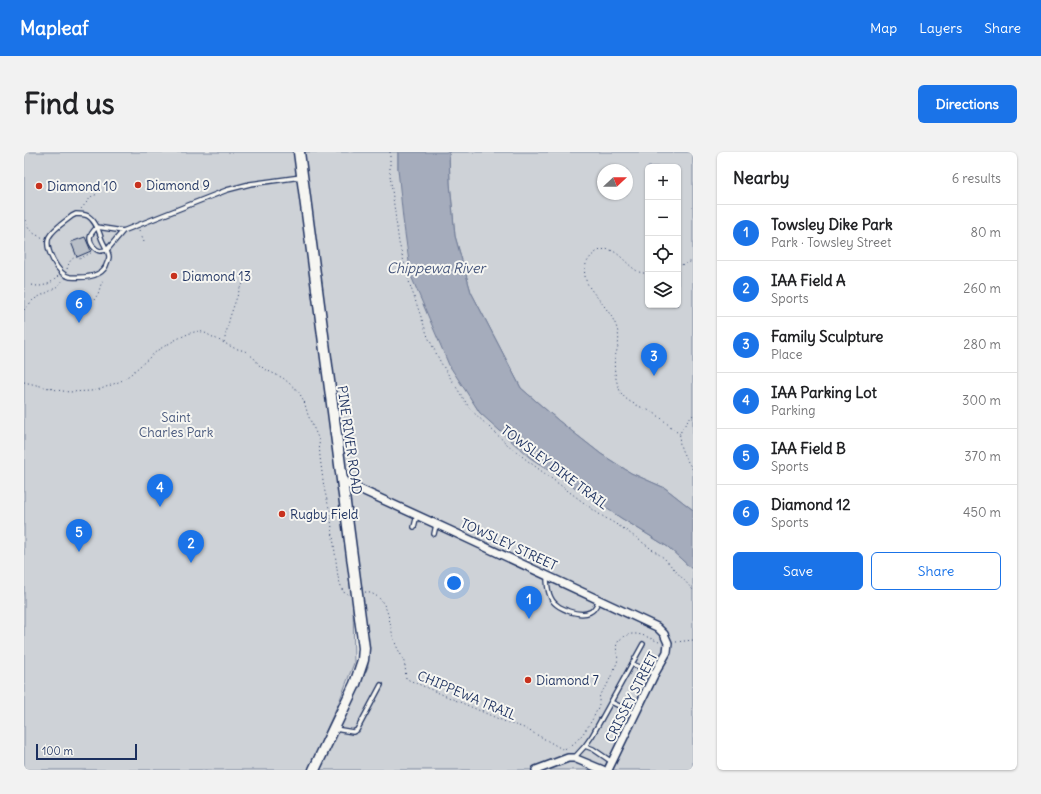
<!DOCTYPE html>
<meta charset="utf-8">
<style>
:root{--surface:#fff;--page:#f2f2f2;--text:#202124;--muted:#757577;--line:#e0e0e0;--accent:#1a73e8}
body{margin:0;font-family:Delius,sans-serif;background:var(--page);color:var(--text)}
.controls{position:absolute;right:12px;top:12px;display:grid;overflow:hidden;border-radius:6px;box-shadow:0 1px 3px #0004}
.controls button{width:36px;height:36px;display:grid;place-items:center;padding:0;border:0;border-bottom:1px solid var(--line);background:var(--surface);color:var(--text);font:20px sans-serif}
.compass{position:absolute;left:573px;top:12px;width:36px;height:36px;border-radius:50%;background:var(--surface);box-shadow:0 1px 3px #0004;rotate:68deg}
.scale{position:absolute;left:12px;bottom:10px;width:101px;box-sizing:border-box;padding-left:4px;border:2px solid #1b2f5e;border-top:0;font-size:11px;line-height:14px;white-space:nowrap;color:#1b2f5e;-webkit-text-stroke:3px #f6f6f2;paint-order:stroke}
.you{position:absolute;left:430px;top:431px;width:14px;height:14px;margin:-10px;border:3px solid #fff;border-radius:50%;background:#1a73e8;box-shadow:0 0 0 6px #1a73e833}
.badge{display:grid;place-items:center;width:26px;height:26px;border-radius:50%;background:var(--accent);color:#fff;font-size:13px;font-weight:700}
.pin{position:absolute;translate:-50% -33px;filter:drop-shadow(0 1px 2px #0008)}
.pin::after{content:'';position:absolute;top:21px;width:14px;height:12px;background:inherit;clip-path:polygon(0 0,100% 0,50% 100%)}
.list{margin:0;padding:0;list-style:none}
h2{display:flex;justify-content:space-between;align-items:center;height:52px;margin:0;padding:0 16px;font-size:17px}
h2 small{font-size:13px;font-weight:400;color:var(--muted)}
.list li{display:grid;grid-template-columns:26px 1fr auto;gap:12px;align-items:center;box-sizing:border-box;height:56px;padding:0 16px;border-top:1px solid var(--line)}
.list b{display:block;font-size:15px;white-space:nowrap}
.list p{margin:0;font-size:13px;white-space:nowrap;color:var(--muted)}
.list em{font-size:13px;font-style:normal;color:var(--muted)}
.actions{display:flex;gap:8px;padding:12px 16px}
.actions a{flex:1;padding:9px 0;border:1px solid var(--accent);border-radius:6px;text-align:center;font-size:14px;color:var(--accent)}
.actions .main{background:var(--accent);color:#fff}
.icon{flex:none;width:22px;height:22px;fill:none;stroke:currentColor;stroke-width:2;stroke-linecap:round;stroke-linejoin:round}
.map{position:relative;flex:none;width:669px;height:618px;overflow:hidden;border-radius:6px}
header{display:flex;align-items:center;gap:24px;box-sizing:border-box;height:56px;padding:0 20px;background:var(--accent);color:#fff}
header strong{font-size:19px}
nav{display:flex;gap:22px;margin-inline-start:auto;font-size:14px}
.intro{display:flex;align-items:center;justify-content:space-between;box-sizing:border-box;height:96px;padding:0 24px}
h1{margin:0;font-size:28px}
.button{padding:10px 18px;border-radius:6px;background:var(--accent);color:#fff;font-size:14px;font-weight:700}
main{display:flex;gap:24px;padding:0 24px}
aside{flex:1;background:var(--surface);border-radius:6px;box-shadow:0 1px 3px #0004}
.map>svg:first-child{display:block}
</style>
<header>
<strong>Mapleaf</strong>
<nav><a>Map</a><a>Layers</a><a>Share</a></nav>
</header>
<div class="intro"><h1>Find us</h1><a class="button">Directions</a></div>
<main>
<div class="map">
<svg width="669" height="618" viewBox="0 0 669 618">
<rect width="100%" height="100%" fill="#edeeec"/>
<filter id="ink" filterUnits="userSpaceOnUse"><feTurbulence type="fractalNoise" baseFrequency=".025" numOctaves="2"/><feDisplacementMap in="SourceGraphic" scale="8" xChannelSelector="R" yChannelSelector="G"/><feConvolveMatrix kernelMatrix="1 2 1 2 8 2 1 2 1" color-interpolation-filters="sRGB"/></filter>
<g filter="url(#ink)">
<g fill="#ced2d7" stroke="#74809a" fill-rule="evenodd">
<path d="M0,0H271L329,451L330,511L315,550L284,618H0Z"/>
<path d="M280,0H374V17L442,238L456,261L597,366L644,395L669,418V618H296L344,515L343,496L334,411L325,344L328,331L324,327L322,322Z"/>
<path d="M425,0H669V358L641,336L607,321L577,302L535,269L497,236L447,140L431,84L426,31ZM624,15H654V153H624ZM579,18H603V42H579Z"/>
</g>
<path fill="#a5acbc" stroke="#6e7a96" d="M374,0H425L426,31L431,84L447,140L497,236L535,269L577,302L607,321L641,336L669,358V418L644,395L597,366L505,305L456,261L425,213L387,124L379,67L374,17Z"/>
<path fill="#b9bfc8" stroke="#1b2f5e" d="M61,85L67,99L53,105L47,90Z"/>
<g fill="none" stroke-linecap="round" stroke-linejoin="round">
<g stroke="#1b2f5e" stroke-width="6">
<g id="lane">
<path d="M52,62C57,62 60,62 64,64C72,69 75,80 78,88C80,93 85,100 85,105C85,107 84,109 83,111C79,126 59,126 46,125C34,123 20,96 25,85C30,76 41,70 48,64Z"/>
<path d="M99,79L83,98C80,98 78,99 76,99C71,98 66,92 66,86C66,82 70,78 73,75L99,79L203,38L226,32L277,25"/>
<path d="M390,375L393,363"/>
<path d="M410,382L412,373"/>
<path d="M523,424C523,434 524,447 533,453C536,456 541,457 544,459C550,461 560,463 566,460C571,458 573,452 575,448"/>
<path d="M608,512L631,521"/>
<path d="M587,550L612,562"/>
<path d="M311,577L329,580L333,578L357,533"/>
<path d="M561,594L569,597L588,610"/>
<path d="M550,606L561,594L568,584L619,492"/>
</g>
</g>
<g stroke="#1b2f5e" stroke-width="10">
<g id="street">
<path d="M318,329L425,378L633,475L640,482L644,491L643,500L631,521L584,618"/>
<path d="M512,618L544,606H550L579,618"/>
</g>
</g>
<g stroke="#1b2f5e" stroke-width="13">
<path id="secondary" d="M275,0L340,496L339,508L331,532L290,618"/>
</g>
<g stroke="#1b2f5e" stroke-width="1" stroke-dasharray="1 3" stroke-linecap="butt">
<path d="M366,0V23L375,91L386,133L404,185L417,211L446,257L484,293L504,309L575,362L600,377L640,406L669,438"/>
<path d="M57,57L68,44L74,42"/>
<path d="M2,68C2,78 11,83 20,86"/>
<path d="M115,78L120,90"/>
<path d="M654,114L669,109"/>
<path d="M43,117C45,111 46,107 52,105L55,107L67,101"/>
<path d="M624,121C624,121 618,121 618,121C603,117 594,93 577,98C570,100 565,106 562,112C561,116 560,120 561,124C562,132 568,139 573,145C581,155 592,168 594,181C596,189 593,198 591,205C589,216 592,231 597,241C604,252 619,255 630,261C640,267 646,276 656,282"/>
<path d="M8,133C18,136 27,132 34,124"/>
<path d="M70,148L74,142L79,126"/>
<path d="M0,158C3,155 6,151 9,148C20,141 31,139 39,128"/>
<path d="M200,190L206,165L216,136L228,119"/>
<path d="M0,230L33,238L45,240L67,239L77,237L97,229L107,222L134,198L153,187L166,181L175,179L181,181L210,196L221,199L230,206L235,213L242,218L259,226L266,232L274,239L280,249L284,263L295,288L296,305L300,336L306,360L314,425L319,440L324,442"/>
<path d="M669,263C664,269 658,275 656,282C653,295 663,308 669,318"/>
<path d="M341,440C347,441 350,442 355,446C367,459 365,475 371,490C373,497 378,503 380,510C382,515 381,520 382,526L385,528L484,571L498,575L517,585L538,597C552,597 572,565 575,552C575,549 575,546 576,543C577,539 581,537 583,533C585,529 591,515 593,511C596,501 587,494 598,486C610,477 623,485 635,490"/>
<path d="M652,490L669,488"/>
<path d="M458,559L460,556"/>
</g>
<use href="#lane" stroke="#f6f6f2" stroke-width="3.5"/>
<use href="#street" stroke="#f6f6f2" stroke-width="7"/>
<use href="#secondary" stroke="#f6f6f2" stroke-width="10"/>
</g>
</g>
<g fill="#c8321e" stroke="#f6f6f2" stroke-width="1.5">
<circle cx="114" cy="33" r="4"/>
<circle cx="15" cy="34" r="4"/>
<circle cx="150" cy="124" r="4"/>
<circle cx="258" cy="362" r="4"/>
<circle cx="504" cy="528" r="4"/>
</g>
<g text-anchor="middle" stroke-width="4" stroke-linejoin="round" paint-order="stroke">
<g font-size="13" fill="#1b2f5e" stroke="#f6f6f2" text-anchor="start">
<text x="122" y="38">Diamond 9</text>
<text x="23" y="39">Diamond 10</text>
<text x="158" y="129">Diamond 13</text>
<text x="266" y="367">Rugby Field</text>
<text x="512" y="533">Diamond 7</text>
</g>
<g font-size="13" fill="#48587c" stroke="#f6f6f2">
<text x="152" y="270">Saint<tspan x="152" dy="15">Charles Park</tspan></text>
</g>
<g font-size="13" fill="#1b2f5e" stroke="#f6f6f2">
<text transform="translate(326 288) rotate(82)" y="5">PINE RIVER ROAD</text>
<text transform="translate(531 315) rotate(37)" y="5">TOWSLEY DIKE TRAIL</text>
<text transform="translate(485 392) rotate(25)" y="5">TOWSLEY STREET</text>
<text transform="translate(443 543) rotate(23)" y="5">CHIPPEWA TRAIL</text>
<text transform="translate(607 545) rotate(-63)" y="5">CRISSEY STREET</text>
</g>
<g font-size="14" font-style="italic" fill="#44547a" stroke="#f6f6f2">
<text x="412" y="121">Chippewa River</text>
</g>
</g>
</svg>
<div class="controls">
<button>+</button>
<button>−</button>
<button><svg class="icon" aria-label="locate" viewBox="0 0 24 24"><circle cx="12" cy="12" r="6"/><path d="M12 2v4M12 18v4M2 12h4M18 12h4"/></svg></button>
<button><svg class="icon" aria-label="layers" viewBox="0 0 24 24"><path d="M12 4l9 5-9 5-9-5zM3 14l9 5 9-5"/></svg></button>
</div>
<svg class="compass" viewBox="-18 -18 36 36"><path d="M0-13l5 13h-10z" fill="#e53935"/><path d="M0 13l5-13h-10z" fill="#757577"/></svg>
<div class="scale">100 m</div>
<div class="you"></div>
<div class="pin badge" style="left:505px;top:467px">1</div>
<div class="pin badge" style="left:167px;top:411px">2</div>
<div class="pin badge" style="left:630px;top:224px">3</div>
<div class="pin badge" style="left:136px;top:355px">4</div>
<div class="pin badge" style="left:55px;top:400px">5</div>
<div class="pin badge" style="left:55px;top:171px">6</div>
</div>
<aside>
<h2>Nearby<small>6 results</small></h2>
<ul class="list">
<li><span class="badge">1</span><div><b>Towsley Dike Park</b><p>Park · Towsley Street</p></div><em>80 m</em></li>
<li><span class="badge">2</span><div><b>IAA Field A</b><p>Sports</p></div><em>260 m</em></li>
<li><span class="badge">3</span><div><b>Family Sculpture</b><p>Place</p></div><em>280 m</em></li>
<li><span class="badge">4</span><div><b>IAA Parking Lot</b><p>Parking</p></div><em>300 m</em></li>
<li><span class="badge">5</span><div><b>IAA Field B</b><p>Sports</p></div><em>370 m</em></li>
<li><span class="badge">6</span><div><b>Diamond 12</b><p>Sports</p></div><em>450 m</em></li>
</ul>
<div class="actions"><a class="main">Save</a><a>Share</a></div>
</aside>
</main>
